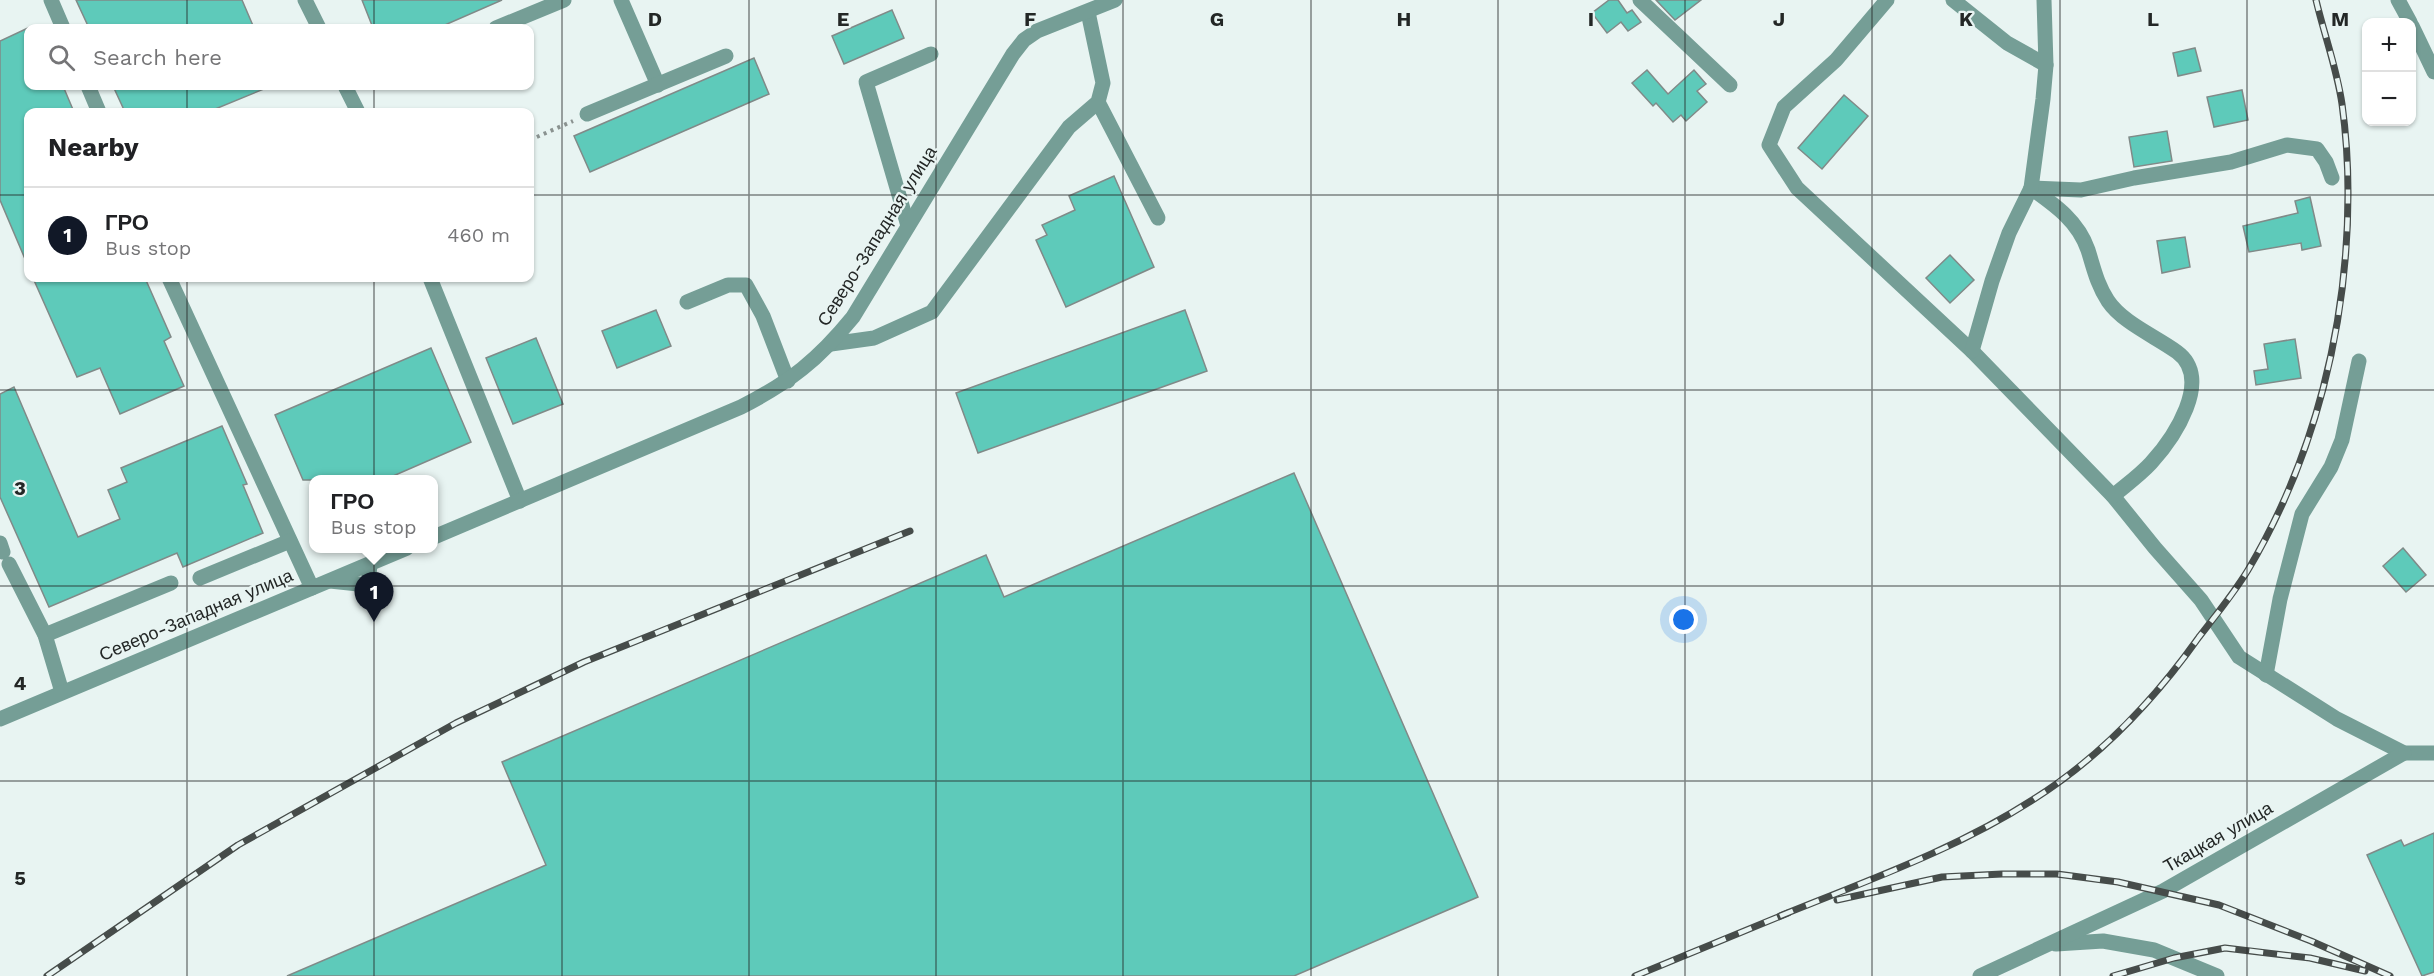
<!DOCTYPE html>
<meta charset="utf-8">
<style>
:root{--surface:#fff;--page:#f6f6f6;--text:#202124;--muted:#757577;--line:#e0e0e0;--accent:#111827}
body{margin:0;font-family:"Work Sans",sans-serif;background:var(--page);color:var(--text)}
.controls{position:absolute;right:18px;top:18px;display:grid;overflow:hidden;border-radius:12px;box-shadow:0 2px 4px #0004}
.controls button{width:54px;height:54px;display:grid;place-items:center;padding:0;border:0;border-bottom:2px solid var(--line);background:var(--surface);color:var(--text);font:30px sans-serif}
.you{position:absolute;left:1684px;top:620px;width:21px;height:21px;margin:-15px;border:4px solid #fff;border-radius:50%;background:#1a73e8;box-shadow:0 0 0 9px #1a73e833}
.badge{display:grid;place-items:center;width:39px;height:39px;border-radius:50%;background:var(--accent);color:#fff;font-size:20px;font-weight:700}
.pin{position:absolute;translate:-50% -50px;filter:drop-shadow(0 2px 3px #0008)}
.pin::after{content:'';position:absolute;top:32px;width:21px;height:18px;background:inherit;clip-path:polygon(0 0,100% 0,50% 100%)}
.popup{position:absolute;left:309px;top:475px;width:129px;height:78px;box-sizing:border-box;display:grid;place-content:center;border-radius:12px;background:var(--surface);filter:drop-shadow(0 2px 4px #0005);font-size:20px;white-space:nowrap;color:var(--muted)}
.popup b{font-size:22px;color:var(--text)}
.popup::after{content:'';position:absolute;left:50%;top:100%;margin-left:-12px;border:12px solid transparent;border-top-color:var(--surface)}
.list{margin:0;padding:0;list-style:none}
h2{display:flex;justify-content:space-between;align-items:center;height:78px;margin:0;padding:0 24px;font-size:26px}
h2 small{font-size:20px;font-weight:400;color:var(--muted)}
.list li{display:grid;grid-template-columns:39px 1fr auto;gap:18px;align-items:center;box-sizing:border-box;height:96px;padding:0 24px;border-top:2px solid var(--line)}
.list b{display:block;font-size:22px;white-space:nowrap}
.list p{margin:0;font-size:20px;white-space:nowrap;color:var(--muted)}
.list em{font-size:20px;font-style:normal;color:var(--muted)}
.icon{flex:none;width:33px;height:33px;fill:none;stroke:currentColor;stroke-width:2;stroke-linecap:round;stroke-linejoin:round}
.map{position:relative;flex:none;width:2434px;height:976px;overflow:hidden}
.search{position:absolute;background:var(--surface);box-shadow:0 2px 4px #0004;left:24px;top:24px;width:510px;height:66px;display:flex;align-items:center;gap:15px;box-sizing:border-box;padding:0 21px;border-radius:12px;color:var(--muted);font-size:22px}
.panel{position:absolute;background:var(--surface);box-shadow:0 2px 4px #0004;left:24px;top:108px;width:510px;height:174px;border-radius:12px}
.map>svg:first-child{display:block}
</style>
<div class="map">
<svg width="2434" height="976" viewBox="0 0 2434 976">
<rect width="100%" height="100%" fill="#e8f4f2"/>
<g fill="#5ecaba" stroke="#808a88" stroke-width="1.5">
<path d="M76,0H242L254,28H89Z"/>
<path d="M362,0H502L438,28H373Z"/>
<path d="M1609,0H1618L1627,13L1632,10L1641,22L1628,31L1621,22L1607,33L1592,13Z"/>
<path d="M1656,0H1701L1675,20Z"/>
<path d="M892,10L904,38L844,64L832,36Z"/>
<path d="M28,28V86H63L74,112H28V266L0,200V41Z"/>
<path d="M2195,48L2201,71L2178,76L2173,53Z"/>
<path d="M754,58L769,94L590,172L574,136Z"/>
<path d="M1647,70L1668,94L1694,70L1706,84L1697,91L1707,102L1686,121L1681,115L1673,122L1656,103L1653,106L1632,83Z"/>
<path d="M113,86H271L208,112H125Z"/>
<path d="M2242,90L2248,120L2214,127L2207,97Z"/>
<path d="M1844,95L1868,116L1822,169L1798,148Z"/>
<path d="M2167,131L2172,161L2134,167L2129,137Z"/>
<path d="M1114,176L1154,267L1066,307L1036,240L1047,235L1042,225L1075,210L1069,196Z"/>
<path d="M2310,197L2321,246L2302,250L2301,243L2249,252L2243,226L2298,213L2295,201Z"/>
<path d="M2185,237L2190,267L2162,273L2157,241Z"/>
<path d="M1950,255L1974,280L1950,303L1926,278Z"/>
<path d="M33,278H145L171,337L164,341L184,386L120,414L100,368L77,377Z"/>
<path d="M656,310L671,346L617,368L602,331Z"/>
<path d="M1185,310L1207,371L978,453L956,393Z"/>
<path d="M536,338L563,404L513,424L486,358Z"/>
<path d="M2295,339L2301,378L2256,385L2254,371L2268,369L2264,344Z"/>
<path d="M431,348L471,442L384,480H303L275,415Z"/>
<path d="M14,387L78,537L120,519L108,490L127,482L121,468L222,426L247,484L243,485L263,533L183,567L177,553L49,607L0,497V394Z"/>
<path d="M1294,473L1478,897L1294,976H287L546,865L502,762L986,555L1004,597Z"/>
<path d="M2403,548L2426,575L2406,592L2383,566Z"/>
<path d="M2434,833V972L2422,976L2367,855L2401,840L2404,846Z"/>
</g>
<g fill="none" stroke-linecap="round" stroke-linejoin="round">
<path stroke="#8a9290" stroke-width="4" stroke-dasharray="3 4.5" stroke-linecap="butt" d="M530,140L573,121"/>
<g stroke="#759e96" stroke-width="15">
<path d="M51,0L63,28"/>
<path d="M305,0L319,28"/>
<path d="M621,0L658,85"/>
<path d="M1640,0L1730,85"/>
<path d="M1887,0L1836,60L1784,107L1769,145L1797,188L1972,351L2113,496L2155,548L2201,600L2239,657L2337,719L2404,753H2434"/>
<path d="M1953,0L2007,43L2046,65"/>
<path d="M2398,0L2410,22"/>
<path d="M2412,26L2434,72"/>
<path d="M496,28L564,0"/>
<path d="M88,86L99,112"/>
<path d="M345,86L358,112"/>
<path d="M1098,102L1158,218"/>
<path d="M587,114L726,56"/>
<path d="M2031,188C2055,205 2078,221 2088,250C2094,269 2097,284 2108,301C2123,323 2155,336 2177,352C2214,379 2173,439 2151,463C2140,475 2126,485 2113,496"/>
<path d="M2031,188L2081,190L2134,178L2231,162L2287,145L2317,149L2326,162L2332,178"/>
<path d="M908,226L866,82L931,54"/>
<path d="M169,278L312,588"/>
<path d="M430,278L520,501"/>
<path d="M687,302L728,285H746L763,316L788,381"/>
<path d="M831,344L874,338L932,312L1069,127L1098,102L1103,83L1088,12"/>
<path d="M1972,351L1992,281L2009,233L2031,188L2043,99L2046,65L2044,0"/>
<path d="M434,537L741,407C790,382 818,360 853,317L1013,54L1024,40L1037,31L1115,0"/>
<path d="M0,543L3,552"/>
<path d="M9,564L45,635L62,692"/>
<path d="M200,578L290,541"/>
<path d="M330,581L368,585L370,564"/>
<path d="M45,635L171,583"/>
<path d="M2266,675L2280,599L2302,514L2331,467L2342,440L2359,361"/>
<path d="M0,719L407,548"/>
<path d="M2056,944L2103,941L2154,950L2217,976"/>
<path d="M1980,976L2163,891L2404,753"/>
</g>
<g stroke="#464c4a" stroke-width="7">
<g id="rail">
<path d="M1837,900L1942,877L2002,874H2057L2118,882L2219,905L2311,941L2390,976"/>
<path d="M1780,916C1866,881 1955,850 2034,799C2099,758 2155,699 2199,637C2216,615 2234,593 2248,570C2315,457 2348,324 2348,193C2348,165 2346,133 2342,104C2337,69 2324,34 2316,0"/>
<path d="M47,976L238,845L456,723L584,662L910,531"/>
<path d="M1635,976L1788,913"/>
<path d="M2113,976L2174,958L2225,948L2310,958L2365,971"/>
</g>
</g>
<use href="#rail" stroke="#e8f4f2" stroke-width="4.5" stroke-dasharray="14" stroke-linecap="butt"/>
</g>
<path fill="none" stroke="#232726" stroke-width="1.5" stroke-opacity="0.55" d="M187,0V28M374,0V28M562,0V976M749,0V976M936,0V976M1123,0V976M1311,0V976M1498,0V976M1685,0V976M1872,0V976M2060,0V976M2247,0V976M187,86V112M374,86V112M0,195H28M530,195H2434M187,278V976M374,278V976M0,390H2434M0,586H2434M0,781H2434"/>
<g text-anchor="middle" stroke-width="4.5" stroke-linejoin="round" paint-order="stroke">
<g font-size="18" fill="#232726" stroke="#e8f4f2">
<text transform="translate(877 236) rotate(-58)" y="6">Северо-Западная улица</text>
<text transform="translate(196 615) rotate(-23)" y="6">Северо-Западная улица</text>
<text transform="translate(2218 837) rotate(-30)" y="6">Ткацкая улица</text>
</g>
</g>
<g font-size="20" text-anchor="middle" font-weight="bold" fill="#232726" stroke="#e8f4f2" stroke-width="4.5" stroke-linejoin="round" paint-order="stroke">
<text x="655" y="26">D</text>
<text x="843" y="26">E</text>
<text x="1030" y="26">F</text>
<text x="1217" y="26">G</text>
<text x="1404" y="26">H</text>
<text x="1591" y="26">I</text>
<text x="1779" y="26">J</text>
<text x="1966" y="26">K</text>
<text x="2153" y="26">L</text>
<text x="2340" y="26">M</text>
<text x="20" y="495">3</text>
<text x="20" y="690">4</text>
<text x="20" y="885">5</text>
</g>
</svg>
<div class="controls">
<button>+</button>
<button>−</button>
</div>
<div class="you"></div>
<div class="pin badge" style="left:374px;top:622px">1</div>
<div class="popup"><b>ГРО</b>Bus stop</div>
<div class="search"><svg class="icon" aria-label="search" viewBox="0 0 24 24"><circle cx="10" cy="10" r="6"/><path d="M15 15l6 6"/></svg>Search here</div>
<section class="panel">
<h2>Nearby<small></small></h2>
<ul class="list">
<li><span class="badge">1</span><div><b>ГРО</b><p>Bus stop</p></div><em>460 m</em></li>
</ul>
</section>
</div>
